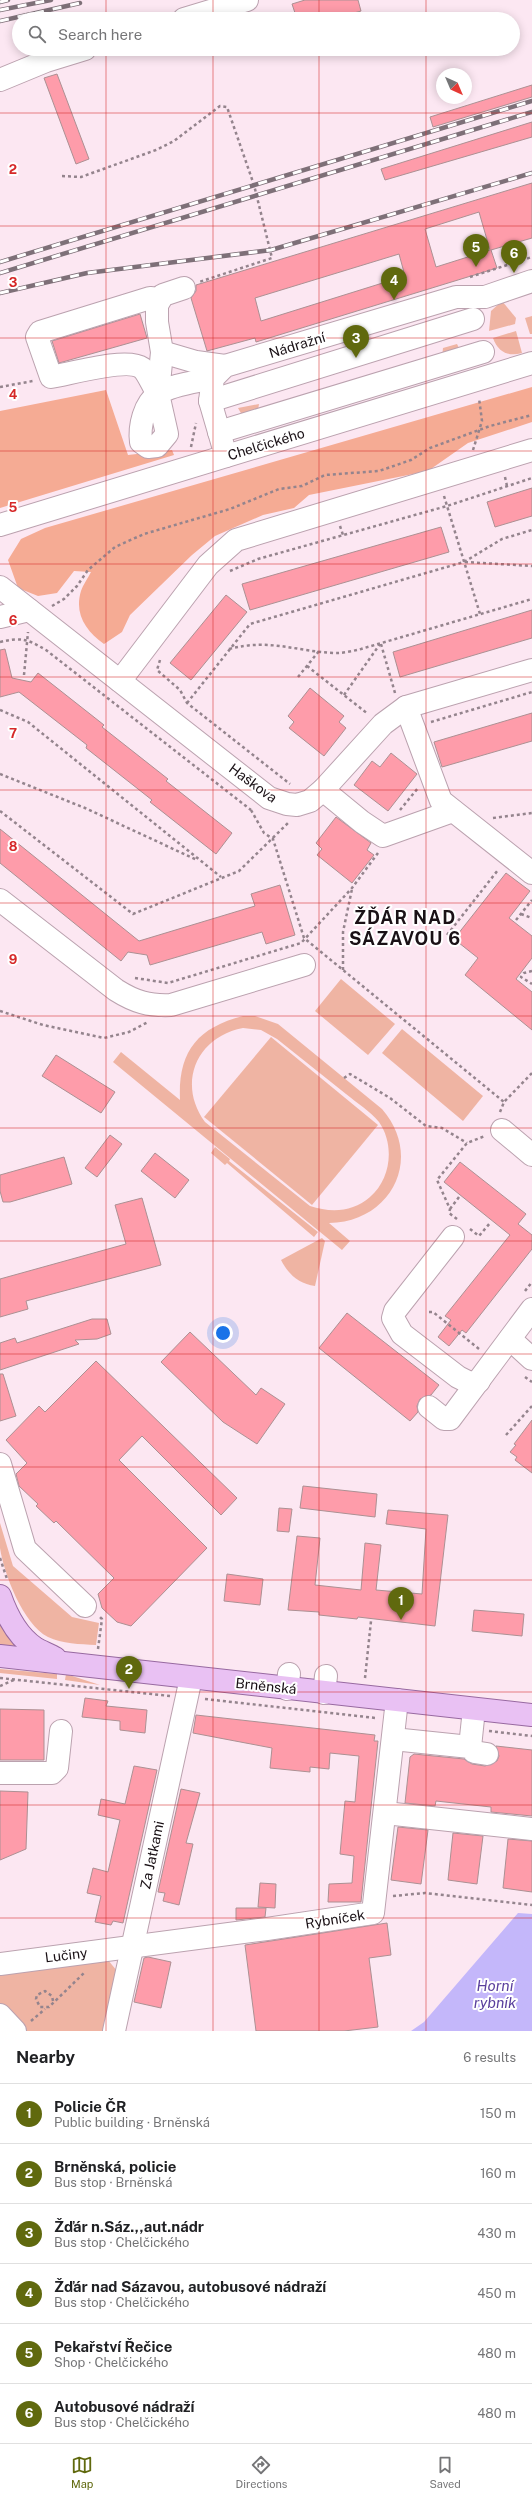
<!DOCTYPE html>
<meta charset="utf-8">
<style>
:root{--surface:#fff;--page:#f6f6f6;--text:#202124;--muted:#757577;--line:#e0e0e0;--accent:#60690e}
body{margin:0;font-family:"Public Sans",sans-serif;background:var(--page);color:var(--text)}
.compass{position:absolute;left:436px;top:68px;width:36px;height:36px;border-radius:50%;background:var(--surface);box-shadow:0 2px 10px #0003;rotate:136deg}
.you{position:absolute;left:223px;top:1333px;width:14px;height:14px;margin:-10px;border:3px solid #fff;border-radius:50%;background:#1a73e8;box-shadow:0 0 0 6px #1a73e833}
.badge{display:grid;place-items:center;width:26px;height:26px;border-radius:50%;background:var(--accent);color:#fff;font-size:13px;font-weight:700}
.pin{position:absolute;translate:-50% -33px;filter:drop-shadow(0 1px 2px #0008)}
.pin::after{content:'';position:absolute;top:21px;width:14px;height:12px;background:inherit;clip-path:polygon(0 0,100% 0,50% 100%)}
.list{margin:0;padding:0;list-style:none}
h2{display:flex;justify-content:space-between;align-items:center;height:52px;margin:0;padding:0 16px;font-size:17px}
h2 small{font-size:13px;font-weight:400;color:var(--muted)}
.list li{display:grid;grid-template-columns:26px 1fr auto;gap:12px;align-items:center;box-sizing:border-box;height:60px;padding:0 16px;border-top:1px solid var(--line)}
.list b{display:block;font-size:15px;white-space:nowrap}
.list p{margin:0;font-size:13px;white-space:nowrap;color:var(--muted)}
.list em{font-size:13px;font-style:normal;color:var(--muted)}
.icon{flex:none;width:22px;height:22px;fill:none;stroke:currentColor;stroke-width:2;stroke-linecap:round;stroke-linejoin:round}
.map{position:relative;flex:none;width:532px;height:2031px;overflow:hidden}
.search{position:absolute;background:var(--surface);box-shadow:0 2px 10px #0003;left:12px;right:12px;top:12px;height:44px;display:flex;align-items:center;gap:10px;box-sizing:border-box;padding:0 14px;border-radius:22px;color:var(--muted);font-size:15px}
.sheet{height:412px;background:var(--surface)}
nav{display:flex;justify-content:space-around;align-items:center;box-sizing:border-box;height:56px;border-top:1px solid var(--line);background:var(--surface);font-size:11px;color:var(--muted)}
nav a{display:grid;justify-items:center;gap:2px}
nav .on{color:var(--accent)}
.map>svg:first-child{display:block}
</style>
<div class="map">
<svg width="532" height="2031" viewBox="0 0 532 2031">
<rect width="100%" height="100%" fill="#fce7f2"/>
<g fill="#efb4a3" fill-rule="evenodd">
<path d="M502,301L516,318L515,324L489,331L491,311Z"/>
<path d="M532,316V334H530L525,318Z"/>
<path d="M516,331L522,353C508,357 498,352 493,338Z"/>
<path d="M457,344L460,350L442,358L443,348Z"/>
<path d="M259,404L257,416L242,415L238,408Z"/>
<path d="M341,979L395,1024L368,1055L315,1011Z"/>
<path d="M243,1016H255L278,1024L382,1109C424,1157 392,1222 329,1223L350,1241L342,1250L113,1062L121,1052L180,1100C178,1053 196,1028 243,1016ZM243,1028L261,1030L277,1039C300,1057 323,1076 346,1094C357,1103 370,1111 379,1122C395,1145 391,1179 370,1197C353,1212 331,1213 310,1206L205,1122C177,1084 196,1037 243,1028Z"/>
<path d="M402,1029L483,1096L463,1121L382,1053Z"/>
<path d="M271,1037L378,1125L312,1205L204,1117Z"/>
<path d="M215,1147L230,1159L229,1161L318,1232L314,1237L227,1163L225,1165L211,1153Z"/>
<path d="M322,1238L325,1241L315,1286C299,1284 288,1274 281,1260Z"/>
<path d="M0,1523L13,1566L72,1617L99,1623L96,1645C80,1644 62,1644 48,1637C23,1624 4,1574 0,1548C0,1540 0,1531 0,1523Z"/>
<path d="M0,1614L17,1641L16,1646L0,1645Z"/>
<path d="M0,1669L57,1674V1679L0,1673Z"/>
<path d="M66,1674L100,1685L65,1680Z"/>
<path d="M108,1960L117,1971L104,2031H26L0,2003V1973Z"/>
</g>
<g fill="#f5ab94">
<path d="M532,387V422L468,443L428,471L309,495L294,508L263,515L215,536L192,555L130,615L122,632L104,644C86,631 74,614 81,591C83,585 88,578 91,572L74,571L57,593L38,596L18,588L8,560L21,539L45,528Z"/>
<path d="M106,390L128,455L172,450L174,455L0,508V411Z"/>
</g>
<path fill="#c4b7fa" d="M518,1913L532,1914V2031H411L424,2022Z"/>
<g fill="#fe9caa" stroke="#ac9093" fill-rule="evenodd">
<path d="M305,0H358L361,11L333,19H297L292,4Z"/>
<path d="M57,74L89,159L76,164L44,78Z"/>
<path d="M532,85V97L433,127L430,117Z"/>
<path d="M532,122V137L385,180L381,169Z"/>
<path d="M532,183V238L491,250L497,268L256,342L255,338L207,351L191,298L196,291V285ZM479,212L490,250L436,267L425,229ZM399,254L405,276L261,321L255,298Z"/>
<path d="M140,314L147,338L59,363L52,341Z"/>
<path d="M532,488V516L495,527L487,502Z"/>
<path d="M441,527L449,552L250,610L242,584Z"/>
<path d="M226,595L247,612L191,680L170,663Z"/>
<path d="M532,610V638L400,677L393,652Z"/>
<path d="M5,649L12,678L31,682L38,673L104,725L102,727L168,779L166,781L232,833L216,854L150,802L152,800L86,748L87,745L19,692L0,697V650Z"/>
<path d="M310,688L344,716L339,722L346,728L324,756L289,728L294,722L288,716Z"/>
<path d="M532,713V741L442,767L434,742Z"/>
<path d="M391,753L417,774L388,811L354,785L372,761L380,767Z"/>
<path d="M336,817L371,843L367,850L374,855L352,883L317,855L322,849L316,843Z"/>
<path d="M0,829L139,941L255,906L251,894L280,885L295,935L266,944L262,932L150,965L147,955L128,952L121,961L0,863Z"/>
<path d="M506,873L530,891L509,918L532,936V958L516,979L532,992V1030L465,975L478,958L454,939Z"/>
<path d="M56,1055L115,1092L101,1113L42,1076Z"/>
<path d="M110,1135L122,1144L97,1177L85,1168Z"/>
<path d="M155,1153L189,1180L175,1198L141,1171Z"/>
<path d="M64,1157L72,1184L10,1202H3L0,1191V1175Z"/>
<path d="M460,1162L526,1214L518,1224L532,1235V1249L466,1333L462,1330L449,1346L438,1337L451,1320L445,1316L510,1235L444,1182Z"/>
<path d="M142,1198L161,1265L26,1301L28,1309L0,1317V1279L126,1244L115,1205Z"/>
<path d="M347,1313L439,1385L431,1395L420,1399L417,1406L418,1412L410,1421L319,1348Z"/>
<path d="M92,1319H107L111,1334L97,1339L75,1340L79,1344L0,1370V1343L15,1338L17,1343Z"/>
<path d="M190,1332L256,1395L261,1388L285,1404L257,1444L223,1422L161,1362Z"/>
<path d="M96,1361L237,1498L221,1515L142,1436L119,1460L207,1548L131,1626L117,1622L102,1608L98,1594L114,1578L56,1521L54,1523L36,1506L38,1504L19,1486L16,1474L27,1463L6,1440L39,1406L45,1412Z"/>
<path d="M0,1374H3L16,1416L0,1421Z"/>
<path d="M532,1420V1473L515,1460L517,1457L510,1452L516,1445L514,1444Z"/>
<path d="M303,1486L377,1494L375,1517L300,1508Z"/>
<path d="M279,1508L292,1509L289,1532L277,1531Z"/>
<path d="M388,1510L448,1515L435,1626L358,1617L357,1619L319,1615V1612L288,1610L297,1536L320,1538L315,1585L361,1590L365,1543L381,1545L376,1590L422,1594L426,1529L386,1524Z"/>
<path d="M227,1574L263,1579L260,1605L224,1601Z"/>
<path d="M474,1610L524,1614L522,1636L472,1631Z"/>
<path d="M85,1698L108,1701L106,1706L147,1710L145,1733L120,1730V1721L82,1717Z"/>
<path d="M0,1709L44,1710V1760H0Z"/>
<path d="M196,1715L375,1735L374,1741H378L361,1902H328L329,1884L352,1883L354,1856L340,1854L345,1801L355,1802L359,1756L330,1753L329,1769L310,1767V1772L270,1768L272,1748L193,1733Z"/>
<path d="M496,1746L532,1750V1816L491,1812V1807L436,1801L435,1806L405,1803L410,1757L414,1754L464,1759L472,1764L485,1766L497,1761L499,1756Z"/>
<path d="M134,1766L157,1770L123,1923L113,1921L111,1925L95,1922L101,1896L87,1893L93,1868L108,1872L120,1820L98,1815L101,1799L125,1804Z"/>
<path d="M181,1789L200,1793L186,1843L193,1844L179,1905L163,1901L165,1893L158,1892Z"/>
<path d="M0,1791L28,1792L26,1849L0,1860Z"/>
<path d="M398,1827L428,1830L421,1884L391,1880Z"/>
<path d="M453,1833L483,1836L477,1884L448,1880Z"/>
<path d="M508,1839L532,1841V1892L503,1888Z"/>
<path d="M260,1883L276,1884L275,1908L258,1907Z"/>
<path d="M236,1908H266L265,1917L236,1920Z"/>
<path d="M387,1923L391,1955L369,1958L378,2027L344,2031H256L245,1945Z"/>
<path d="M148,1957L171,1962L161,2008L134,2002L144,1958Z"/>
</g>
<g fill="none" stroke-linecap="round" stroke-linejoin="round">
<g stroke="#bba2af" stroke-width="24">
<g id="minor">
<path d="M184,19L247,0"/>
<path d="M0,80L46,61L85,49"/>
<path d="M184,288L163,295L157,305V322L162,352L158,394L167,434L157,446L148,447L141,442C139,426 144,404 158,394C172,384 197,382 213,378"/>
<path d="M162,352L196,362L225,366"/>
<path d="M158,394C153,387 148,373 142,368C127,357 70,374 51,377L37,337L40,332L150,298L160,299"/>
<path d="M210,401L473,319"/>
<path d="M219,432L483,352"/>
<path d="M226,456L210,401L213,378L225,366L456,297H485L532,281"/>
<path d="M0,525L532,363"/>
<path d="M0,587L269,798L287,804L297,805L310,801L323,790L383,724L406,707L532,670"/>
<path d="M0,617L29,610"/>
<path d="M120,681L208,565L236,540L532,450"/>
<path d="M406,707L441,801L532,873"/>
<path d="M323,790L362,822L383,836L453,811"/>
<path d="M0,900L116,990C135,1002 149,1006 171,1005L304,965"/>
<path d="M502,1130L532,1155"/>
<path d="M453,1237L395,1311L393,1318L402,1334L458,1377L470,1383L479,1381"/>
<path d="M510,1339L532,1359"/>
<path d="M429,1407L444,1419H450L532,1309"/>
<path d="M0,1464L25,1549L85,1606"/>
<path d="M287,1689L289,1674"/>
<path d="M324,1693L326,1676"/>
<path d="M393,1739L470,1747L474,1752L487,1754"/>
<path d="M470,1747L474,1709"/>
<path d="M0,1773H52L57,1768L61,1731"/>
<path d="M385,1813L532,1829"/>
<path d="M0,1964L267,1929L373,1913L397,1700"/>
<path d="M0,2015L15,2031"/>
<path d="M114,2031L191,1678"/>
</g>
</g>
<g stroke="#9769a0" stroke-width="24">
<g id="major">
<path d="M0,1596C7,1616 17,1636 35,1648C41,1652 49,1654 55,1658"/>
<path d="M0,1656L532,1715"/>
</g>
</g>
<g stroke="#94848d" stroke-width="2.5" stroke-dasharray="3 3" stroke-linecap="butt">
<path d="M62,176L81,177L156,150L174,141L220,106L227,107L254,185L272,258L199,282"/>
<path d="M470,277L532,257"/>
<path d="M0,387L33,381"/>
<path d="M191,447L196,423"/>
<path d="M473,450L482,421L479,398"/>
<path d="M505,477L507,486"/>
<path d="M444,496L480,614"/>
<path d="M340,526L343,535"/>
<path d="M465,562L532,566"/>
<path d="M230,571L258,559L447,506L532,478"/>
<path d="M52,606L64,599L77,586L88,570L115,547L144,534L230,509L279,489L302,486L325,475L379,471L411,460L430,448L490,426L532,415"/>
<path d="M0,642C22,637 27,639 46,650L251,810"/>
<path d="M381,644L395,693"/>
<path d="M229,649C271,638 297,652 336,653C344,653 353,651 361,649L532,599"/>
<path d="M160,660L157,670L180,690L187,703L290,784"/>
<path d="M307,666L368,714"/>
<path d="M24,675L28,632"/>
<path d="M298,677L319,651"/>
<path d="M344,695L380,644"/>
<path d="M187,703L250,624L464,562L502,539L532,530"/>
<path d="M0,710L28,722L221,877"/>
<path d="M431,722L532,692"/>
<path d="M0,774L85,808L197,860"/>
<path d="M251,810L264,833L273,839L304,938L504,1102"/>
<path d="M400,810L418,788"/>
<path d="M0,811L133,914L239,871L288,823"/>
<path d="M493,818L532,813"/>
<path d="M521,914L532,918"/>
<path d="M516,920L532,900"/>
<path d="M447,935L498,870"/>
<path d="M343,970V932L352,889"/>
<path d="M532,971L524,973L521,977L532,984"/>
<path d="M135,978L168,983L301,943L352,888L378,853"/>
<path d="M0,1011L43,1025L104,1038L129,1032L148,1022"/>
<path d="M344,1078L350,1074L390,1098L426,1126L442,1128L467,1143"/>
<path d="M500,1112L504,1102L532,1073"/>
<path d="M450,1209L459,1197"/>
<path d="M457,1219L449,1213L450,1209L437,1180L467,1143L485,1136"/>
<path d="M470,1229L479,1236L490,1223"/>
<path d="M525,1291L532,1282"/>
<path d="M429,1312H433L479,1349"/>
<path d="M525,1377L532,1382"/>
<path d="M506,1435L532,1406"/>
<path d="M0,1558L7,1579"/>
<path d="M98,1649L102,1619L99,1616"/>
<path d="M0,1678L170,1696"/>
<path d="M365,1678L371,1621"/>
<path d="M0,1686L16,1679"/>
<path d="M205,1699L376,1718"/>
<path d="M489,1731L532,1736"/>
<path d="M393,1896L425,1893L532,1905"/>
<path d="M53,2001L52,1996L45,1991L37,1995L36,1999L40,2007H49L85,1972"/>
<path d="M31,2021L45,2009"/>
</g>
<use href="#minor" stroke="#fff" stroke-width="22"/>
<use href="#major" stroke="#e9c1f3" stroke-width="22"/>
<g stroke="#7e7078" stroke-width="4.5">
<g id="rail">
<path d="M0,2L8,0"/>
<path d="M0,10L51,0"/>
<path d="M0,21L80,3"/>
<path d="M0,262L532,101"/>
<path d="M0,273L532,112"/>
<path d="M0,293L87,273L271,250L532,173"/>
</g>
</g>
<use href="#rail" stroke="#fff" stroke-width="3" stroke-dasharray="9" stroke-linecap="butt"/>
</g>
<path fill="none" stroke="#d62828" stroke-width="1" stroke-opacity="0.55" d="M106,0V19M213,0V19M319,0V19M426,0V19M106,49V2031M213,49V2031M319,49V2031M426,49V2031M0,113H532M0,226H532M0,338H532M0,451H532M0,564H532M0,677H532M0,790H532M0,903H532M0,1016H532M0,1128H532M0,1241H532M0,1354H532M0,1467H532M0,1580H532M0,1692H532M0,1805H532M0,1918H532"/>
<g text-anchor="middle" stroke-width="4" stroke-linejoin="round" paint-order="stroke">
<g font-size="14" fill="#1a1116" stroke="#fff">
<text transform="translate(297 345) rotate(-17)" y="5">Nádražní</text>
<text transform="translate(266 444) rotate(-17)" y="5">Chelčického</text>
<text transform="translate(253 783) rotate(36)" y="5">Haškova</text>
<text transform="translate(266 1686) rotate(6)" y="5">Brněnská</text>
<text transform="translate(152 1855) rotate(-78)" y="5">Za Jatkami</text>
<text transform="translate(335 1919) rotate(-9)" y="5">Rybníček</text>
<text transform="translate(66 1955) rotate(-7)" y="5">Lučiny</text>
</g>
<g font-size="15" font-style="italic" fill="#5a3f9d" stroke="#fff">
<text x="495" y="1991">Horní<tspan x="495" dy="17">rybník</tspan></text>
</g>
<g font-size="18" font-weight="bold" letter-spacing="1" fill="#1a1116" stroke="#fff">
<text x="405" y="924">ŽĎÁR NAD<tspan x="405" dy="21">SÁZAVOU 6</tspan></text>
</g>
</g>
<g font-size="13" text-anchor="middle" font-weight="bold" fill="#d62828" stroke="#fff" stroke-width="4" stroke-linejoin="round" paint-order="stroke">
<text x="13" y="174">2</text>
<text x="13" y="287">3</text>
<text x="13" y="399">4</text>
<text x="13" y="512">5</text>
<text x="13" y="625">6</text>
<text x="13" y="738">7</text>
<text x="13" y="851">8</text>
<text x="13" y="964">9</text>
</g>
</svg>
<svg class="compass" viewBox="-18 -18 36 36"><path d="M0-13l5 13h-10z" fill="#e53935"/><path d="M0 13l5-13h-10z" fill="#757577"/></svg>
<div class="you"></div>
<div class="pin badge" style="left:401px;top:1620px">1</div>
<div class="pin badge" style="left:129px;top:1689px">2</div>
<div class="pin badge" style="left:356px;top:358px">3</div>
<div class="pin badge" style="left:394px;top:300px">4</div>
<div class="pin badge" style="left:476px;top:267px">5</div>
<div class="pin badge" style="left:514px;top:273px">6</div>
<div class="search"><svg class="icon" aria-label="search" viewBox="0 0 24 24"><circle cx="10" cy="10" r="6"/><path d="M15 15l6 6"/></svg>Search here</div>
</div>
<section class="sheet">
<h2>Nearby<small>6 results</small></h2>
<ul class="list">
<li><span class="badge">1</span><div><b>Policie ČR</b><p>Public building · Brněnská</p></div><em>150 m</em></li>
<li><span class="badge">2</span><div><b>Brněnská, policie</b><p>Bus stop · Brněnská</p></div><em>160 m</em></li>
<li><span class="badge">3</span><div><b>Žďár n.Sáz.,,aut.nádr</b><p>Bus stop · Chelčického</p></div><em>430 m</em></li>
<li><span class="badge">4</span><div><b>Žďár nad Sázavou, autobusové nádraží</b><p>Bus stop · Chelčického</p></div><em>450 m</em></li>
<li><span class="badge">5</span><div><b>Pekařství Řečice</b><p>Shop · Chelčického</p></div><em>480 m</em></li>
<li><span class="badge">6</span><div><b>Autobusové nádraží</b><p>Bus stop · Chelčického</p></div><em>480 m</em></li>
</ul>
</section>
<nav>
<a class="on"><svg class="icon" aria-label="map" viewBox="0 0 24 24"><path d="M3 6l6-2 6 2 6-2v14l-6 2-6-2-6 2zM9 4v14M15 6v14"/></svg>Map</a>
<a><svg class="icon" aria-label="directions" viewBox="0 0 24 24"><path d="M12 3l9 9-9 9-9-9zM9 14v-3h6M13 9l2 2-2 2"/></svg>Directions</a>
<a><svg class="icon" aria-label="saved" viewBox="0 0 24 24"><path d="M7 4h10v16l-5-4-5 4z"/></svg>Saved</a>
</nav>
